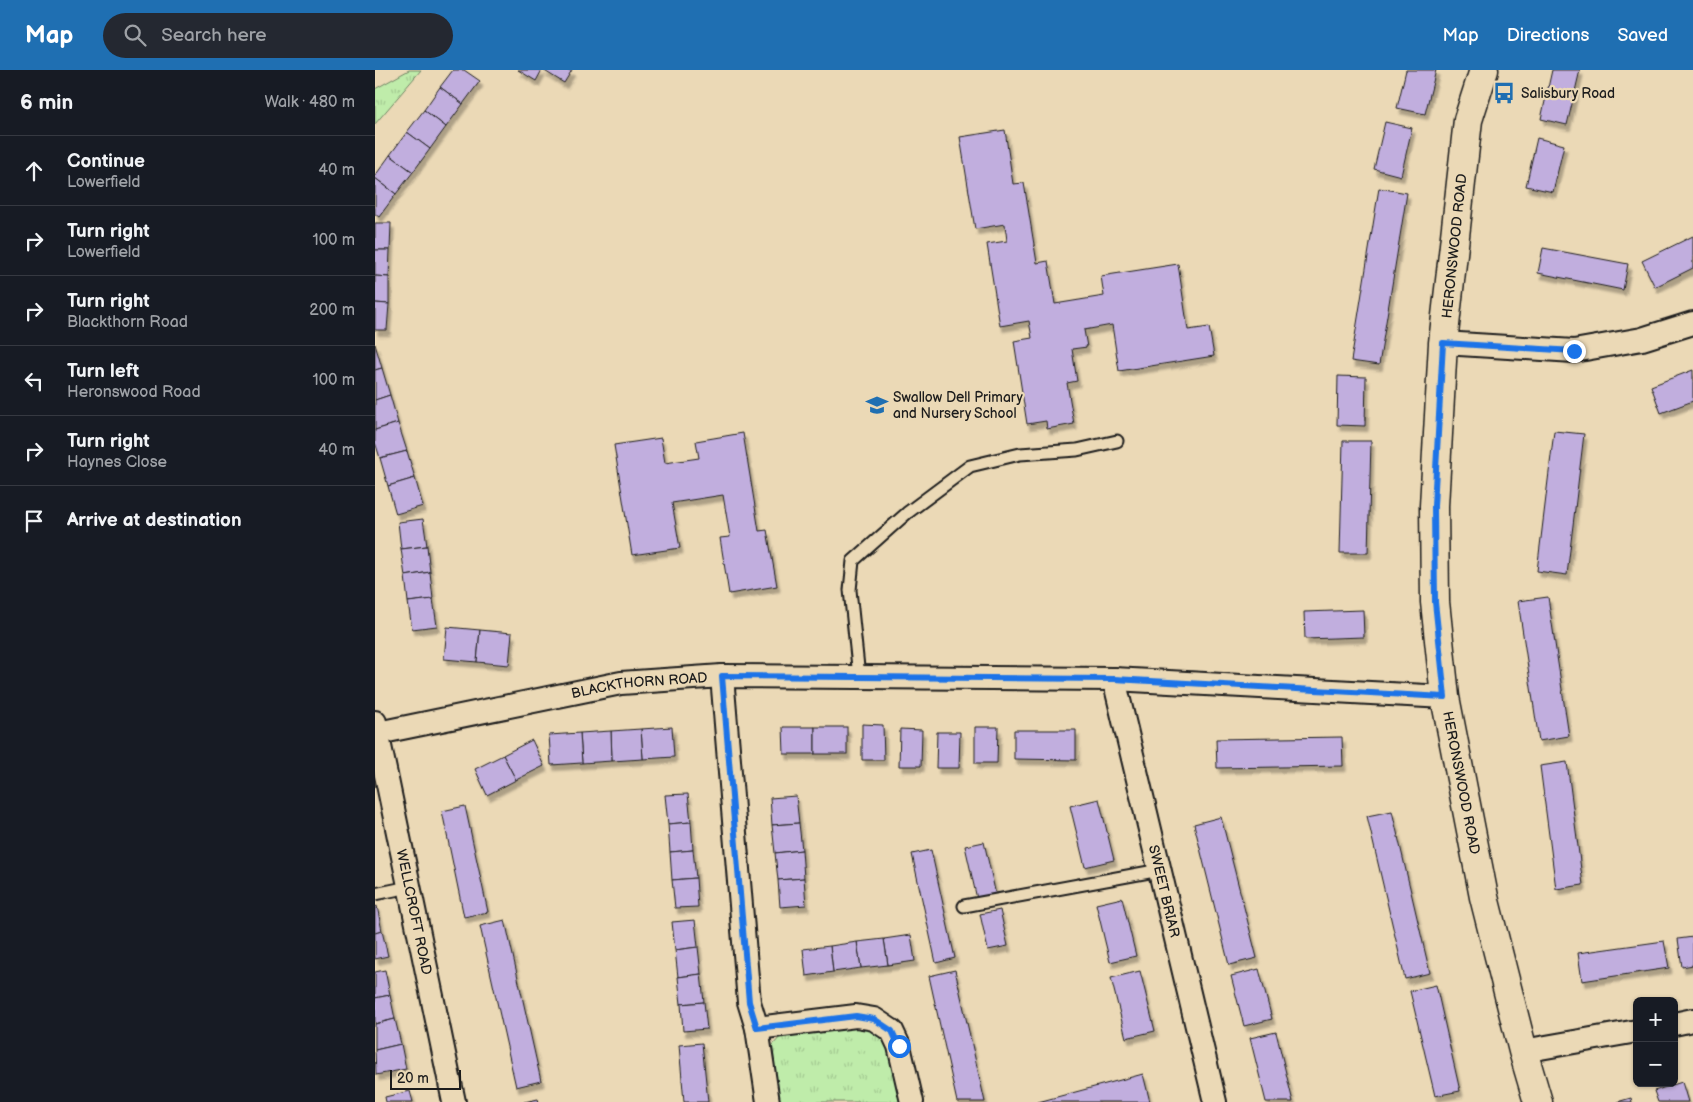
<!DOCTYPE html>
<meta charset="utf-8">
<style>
:root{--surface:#171b24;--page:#242831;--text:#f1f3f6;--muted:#9ea1a6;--line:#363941;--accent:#1f6fb2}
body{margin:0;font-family:"Balsamiq Sans",sans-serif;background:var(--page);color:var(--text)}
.controls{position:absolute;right:15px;bottom:15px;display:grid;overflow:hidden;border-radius:8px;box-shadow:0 1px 4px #0004}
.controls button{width:45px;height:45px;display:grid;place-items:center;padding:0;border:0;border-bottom:1px solid var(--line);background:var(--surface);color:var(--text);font:25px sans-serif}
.scale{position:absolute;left:15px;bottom:12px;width:71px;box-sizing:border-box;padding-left:5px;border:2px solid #1c1c1c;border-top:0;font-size:14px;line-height:18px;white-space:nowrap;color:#1c1c1c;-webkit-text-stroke:4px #ebd9b6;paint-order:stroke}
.stop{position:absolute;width:15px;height:15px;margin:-11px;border:4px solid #1a73e8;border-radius:50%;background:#fff}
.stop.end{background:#1a73e8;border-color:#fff;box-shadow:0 1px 5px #0008}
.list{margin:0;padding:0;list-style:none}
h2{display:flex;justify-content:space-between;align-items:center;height:65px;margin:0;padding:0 20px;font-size:21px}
h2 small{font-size:16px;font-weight:400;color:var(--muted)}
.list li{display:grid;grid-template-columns:32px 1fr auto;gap:15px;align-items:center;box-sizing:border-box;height:70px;padding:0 20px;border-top:1px solid var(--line)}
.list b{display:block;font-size:19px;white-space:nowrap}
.list p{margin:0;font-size:16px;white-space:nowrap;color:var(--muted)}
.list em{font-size:16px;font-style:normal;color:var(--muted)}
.icon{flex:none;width:28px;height:28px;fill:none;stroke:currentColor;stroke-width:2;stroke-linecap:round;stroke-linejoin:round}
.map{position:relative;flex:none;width:1318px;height:1032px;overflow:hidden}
header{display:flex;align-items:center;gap:30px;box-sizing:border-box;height:70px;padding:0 25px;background:var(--accent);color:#fff}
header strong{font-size:24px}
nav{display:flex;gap:28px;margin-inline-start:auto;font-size:18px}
.search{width:350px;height:45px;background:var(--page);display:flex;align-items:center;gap:12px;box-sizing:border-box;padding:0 18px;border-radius:28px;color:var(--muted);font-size:19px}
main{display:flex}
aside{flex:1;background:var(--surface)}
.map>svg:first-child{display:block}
</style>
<header>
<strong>Map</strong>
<div class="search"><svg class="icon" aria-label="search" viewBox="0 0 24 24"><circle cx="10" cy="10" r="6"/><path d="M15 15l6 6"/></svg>Search here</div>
<nav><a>Map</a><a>Directions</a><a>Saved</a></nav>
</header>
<main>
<aside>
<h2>6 min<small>Walk · 480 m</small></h2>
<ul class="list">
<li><svg class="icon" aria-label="ahead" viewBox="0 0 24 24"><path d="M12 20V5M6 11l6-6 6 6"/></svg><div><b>Continue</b><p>Lowerfield</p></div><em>40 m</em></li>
<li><svg class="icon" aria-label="right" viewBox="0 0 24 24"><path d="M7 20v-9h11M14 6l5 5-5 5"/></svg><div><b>Turn right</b><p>Lowerfield</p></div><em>100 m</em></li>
<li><svg class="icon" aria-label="right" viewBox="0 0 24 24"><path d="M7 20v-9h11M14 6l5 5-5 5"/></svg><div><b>Turn right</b><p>Blackthorn Road</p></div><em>200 m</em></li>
<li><svg class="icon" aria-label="left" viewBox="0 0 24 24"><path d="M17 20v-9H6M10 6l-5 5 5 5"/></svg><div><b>Turn left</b><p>Heronswood Road</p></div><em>100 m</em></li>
<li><svg class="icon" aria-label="right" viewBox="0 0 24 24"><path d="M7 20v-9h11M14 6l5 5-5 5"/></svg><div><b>Turn right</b><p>Haynes Close</p></div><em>40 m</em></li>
<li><svg class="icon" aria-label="arrive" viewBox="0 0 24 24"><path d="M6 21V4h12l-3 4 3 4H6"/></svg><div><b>Arrive at destination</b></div></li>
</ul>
</aside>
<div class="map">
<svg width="1318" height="1032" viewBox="0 0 1318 1032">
<defs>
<pattern id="grass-tufts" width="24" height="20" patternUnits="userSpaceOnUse" patternTransform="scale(1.25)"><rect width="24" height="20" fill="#bfecaa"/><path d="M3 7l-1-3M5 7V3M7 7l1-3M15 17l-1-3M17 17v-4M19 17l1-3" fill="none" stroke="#a4ca92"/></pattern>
<filter id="shadow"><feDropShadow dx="3" dy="5.5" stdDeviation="1" flood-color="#0004"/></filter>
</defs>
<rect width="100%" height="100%" fill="#ebd9b6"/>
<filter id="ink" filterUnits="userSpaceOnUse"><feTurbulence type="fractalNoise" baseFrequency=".02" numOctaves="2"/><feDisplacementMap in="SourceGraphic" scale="10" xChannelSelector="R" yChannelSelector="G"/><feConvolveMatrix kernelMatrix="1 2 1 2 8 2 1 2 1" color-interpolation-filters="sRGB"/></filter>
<g filter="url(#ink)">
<g fill="url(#grass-tufts)" stroke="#6e8463">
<path d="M34,0H46L0,54V19Z"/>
<path d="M481,954L503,962L512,973L528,1032H399L392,988L397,976L406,966Z"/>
</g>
<g fill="#c1aede" stroke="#1c1c1c" filter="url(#shadow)">
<path d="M78,0H89L105,11L88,34L65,17Z"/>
<path d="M143,0H167L161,11Z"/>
<path d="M168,0H197L189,13Z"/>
<path d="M1031,0H1061L1050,44L1022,38Z"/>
<path d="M1177,0H1205L1192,55L1166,49Z"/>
<path d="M65,17L88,34L71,57L49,40Z"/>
<path d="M49,40L71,57L55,79L32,62Z"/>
<path d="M1010,52L1037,58L1026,106L999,99Z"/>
<path d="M630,60L638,114L649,113L662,193L673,191L680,234L729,226L726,206L803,194L813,260L834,257L839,286L744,301L737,255L709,260L712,277L697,279L702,311L692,313L699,354L672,359L671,351L652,354L639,271L657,268L654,251L625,256L612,174L632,171L630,154L600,159L585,67Z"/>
<path d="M32,62L55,79L38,102L15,85Z"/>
<path d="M1162,68L1189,75L1178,122L1151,116Z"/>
<path d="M15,85L38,102L21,124L0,108V106Z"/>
<path d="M0,108L21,124L4,147L0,144Z"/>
<path d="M1004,118L1032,123L1004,295L976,291Z"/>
<path d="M0,153H16L15,180H0Z"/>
<path d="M1318,166V198L1280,217L1267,191Z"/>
<path d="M1168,178L1253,194L1248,220L1163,203Z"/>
<path d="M0,180H15L14,207L0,206Z"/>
<path d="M0,206L14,207V234L0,233Z"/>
<path d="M0,233L14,234L12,260H0Z"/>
<path d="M0,274L7,298L0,300Z"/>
<path d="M7,298L15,325L0,330V300Z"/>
<path d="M1318,300V331L1286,343L1276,316Z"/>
<path d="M963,306L991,307L990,356L962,355Z"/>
<path d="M15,325L23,353L0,360V330Z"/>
<path d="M23,353L32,381L5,388L0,372V360Z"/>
<path d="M1179,361L1209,364L1192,505L1162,501Z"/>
<path d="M368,363L384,461L392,460L402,516L354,524L345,468L355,467L348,425L297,433L305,478L257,485L239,375L286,368L290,393L324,388L321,371Z"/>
<path d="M968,371H996L993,483H965Z"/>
<path d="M32,381L40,408L13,416L5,388Z"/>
<path d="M40,408L48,436L21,444L13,416Z"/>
<path d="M48,449L52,476L26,479L23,452Z"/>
<path d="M52,476L55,502L30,506L26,479Z"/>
<path d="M55,502L58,529L33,532L30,506Z"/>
<path d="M1173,527L1194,666L1164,671L1143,531Z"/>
<path d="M58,529L62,556L37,559L33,532Z"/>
<path d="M988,540L989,567L930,569L929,542Z"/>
<path d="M72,557L105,560L102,592L69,589Z"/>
<path d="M105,560L137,563L134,595L102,592Z"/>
<path d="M487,654L508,655L509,690H487Z"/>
<path d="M297,657L299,687L268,689L266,659Z"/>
<path d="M408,657H440V684H409Z"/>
<rect x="440" y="657" width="32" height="27"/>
<path d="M600,657H623L622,693H600Z"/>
<path d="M266,659L268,689L237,691L236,661Z"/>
<path d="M525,659L547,660L546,696H524Z"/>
<path d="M639,660H701V690L639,689Z"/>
<path d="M236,661L237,691L207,693L205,663Z"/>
<path d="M562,662H585L584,698H561Z"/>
<path d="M205,663L207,693L176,695L174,665Z"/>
<path d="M967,667L968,696L842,698L841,669Z"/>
<path d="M157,670L169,696L141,710L128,685Z"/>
<path d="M128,685L141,710L112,725L100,699Z"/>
<path d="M1192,692L1208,815L1181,819L1165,696Z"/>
<path d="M313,724L316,752L293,754L290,725Z"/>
<path d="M421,726L424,753L397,755L395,728Z"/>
<path d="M724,729L739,790L710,797L695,736Z"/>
<path d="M90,736L113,842L89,847L67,741Z"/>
<path d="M1017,741L1055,903L1030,909L992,746Z"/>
<path d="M846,747L882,888L854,895L819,754Z"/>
<path d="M316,752L318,780L295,782L293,754Z"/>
<path d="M424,753L427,780L400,783L397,755Z"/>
<path d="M609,772L621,825L602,829L590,776Z"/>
<path d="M318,780L321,808L297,810L295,782Z"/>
<path d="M427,780L429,808L403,810L400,783Z"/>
<path d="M556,780L580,888L561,893L537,784Z"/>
<path d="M321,808L323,837L300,838L297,810Z"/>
<path d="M429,808L431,835L405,837L403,810Z"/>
<path d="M747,828L761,886L735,892L721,834Z"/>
<path d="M2,836L7,861L0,863V837Z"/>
<path d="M625,840L633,876L613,880L605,844Z"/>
<path d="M130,850L166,1011L141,1017L105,856Z"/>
<path d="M320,850L323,877L300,880L297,852Z"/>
<path d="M7,861L13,886L0,889V863Z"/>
<path d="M536,865L540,891L513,895L509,869Z"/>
<path d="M1318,867V895L1307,897L1303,869Z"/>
<path d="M509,869L513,895L486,898L482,872Z"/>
<path d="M1289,871L1294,898L1207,911L1203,883Z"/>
<path d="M482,872L486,898L458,902L455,876Z"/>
<path d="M455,876L458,902L431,906L428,879Z"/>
<path d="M323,877L326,904L303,907L300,880Z"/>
<path d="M884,899L897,949L869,956L856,906Z"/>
<path d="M10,900L15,925L0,928V902Z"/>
<path d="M580,900L610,1032H582L554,906Z"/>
<path d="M765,901L780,961L751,968L736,908Z"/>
<path d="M326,904L329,932L306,934L303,907Z"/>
<path d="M1061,915L1085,1021L1060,1026L1035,921Z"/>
<path d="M15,925L20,949L0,954V928Z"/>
<path d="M329,932L332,959L308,961L306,934Z"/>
<path d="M20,949L26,974L0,980V954Z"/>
<path d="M901,962L918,1032H891L875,968Z"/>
<path d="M327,973L333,1032H309L304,975Z"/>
<path d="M26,974L31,999L1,1005L0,980Z"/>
<path d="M768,1004L775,1032H663Z"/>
<path d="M1307,1012L1313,1032H1283L1279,1021Z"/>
<path d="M35,1021L38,1032H11L10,1027Z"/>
<path d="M1256,1028L1257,1032H1242Z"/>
<path d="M163,1029L164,1032H149Z"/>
</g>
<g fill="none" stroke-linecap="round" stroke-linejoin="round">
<g stroke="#1c1c1c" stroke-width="15">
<g id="service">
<path d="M484,607L475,520L478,491L532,443L595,396L645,384L702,380L742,371"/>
<path d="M0,824L34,817"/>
<path d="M589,836L785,800"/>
</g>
</g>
<g stroke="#1c1c1c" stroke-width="26">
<g id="minor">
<path d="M1068,273L1199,281L1267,269L1318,253"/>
<path d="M347,606L374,932L382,958L393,1032"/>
<path id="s1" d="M739,609L840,1032"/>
<path id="s2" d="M0,652L79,1032"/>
<path id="s3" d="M3,663L246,613L347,606L739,609L1070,627"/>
<path d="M1299,954L1318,950"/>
<path d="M382,958L481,946L499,949L517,961L524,976L537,1032"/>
<path d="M1148,981L1262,961"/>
</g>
</g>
<g stroke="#1c1c1c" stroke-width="31">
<g id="tertiary">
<path id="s4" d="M1109,0L1093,50L1068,273L1059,436L1060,532L1070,627L1109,827L1148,981L1163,1032"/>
</g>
</g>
<use href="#service" stroke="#ebd9b6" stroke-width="11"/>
<use href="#minor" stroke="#ebd9b6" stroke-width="22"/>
<use href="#tertiary" stroke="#ebd9b6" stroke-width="28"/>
</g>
</g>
<g fill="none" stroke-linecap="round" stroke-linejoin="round" filter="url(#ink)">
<path stroke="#1a73e8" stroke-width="6" d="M524,976L517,961L499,949L481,946L382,958L374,932L347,606L739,609L1070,627L1060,532L1059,436L1068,273L1199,281"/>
</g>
<defs>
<g id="bus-bare" transform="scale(1.725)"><path d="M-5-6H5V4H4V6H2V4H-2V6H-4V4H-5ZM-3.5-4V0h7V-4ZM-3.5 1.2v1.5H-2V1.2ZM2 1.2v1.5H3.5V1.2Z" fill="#1f6fb2" stroke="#ebd9b6" stroke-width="2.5" paint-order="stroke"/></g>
<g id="school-bare" transform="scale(1.725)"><path d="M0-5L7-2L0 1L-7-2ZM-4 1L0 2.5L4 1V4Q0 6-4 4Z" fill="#1f6fb2" stroke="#ebd9b6" stroke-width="2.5" paint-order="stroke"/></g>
</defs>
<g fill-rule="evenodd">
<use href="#bus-bare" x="1129" y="23"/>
<use href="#school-bare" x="502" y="335"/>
</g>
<g text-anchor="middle" stroke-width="4.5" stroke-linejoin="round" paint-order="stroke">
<g font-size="14" fill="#1c1c1c" stroke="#ebd9b6" text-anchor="start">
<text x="1146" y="28">Salisbury Road</text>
<text x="518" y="332">Swallow Dell Primary<tspan x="518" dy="16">and Nursery School</tspan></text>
</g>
<g font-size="14" fill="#1c1c1c" stroke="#ebd9b6">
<text transform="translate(1079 176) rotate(-84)" y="5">HERONSWOOD ROAD</text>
<text dy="5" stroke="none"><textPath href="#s3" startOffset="266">BLACKTHORN ROAD</textPath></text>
<text dy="5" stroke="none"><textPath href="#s4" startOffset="719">HERONSWOOD ROAD</textPath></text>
<text dy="5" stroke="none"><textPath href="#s1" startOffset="218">SWEET BRIAR</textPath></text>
<text dy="5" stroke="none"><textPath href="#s2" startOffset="194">WELLCROFT ROAD</textPath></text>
</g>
</g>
</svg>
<div class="controls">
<button>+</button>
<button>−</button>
</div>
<div class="scale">20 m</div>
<div class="stop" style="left:524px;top:976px"></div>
<div class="stop end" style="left:1199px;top:281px"></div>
</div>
</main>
